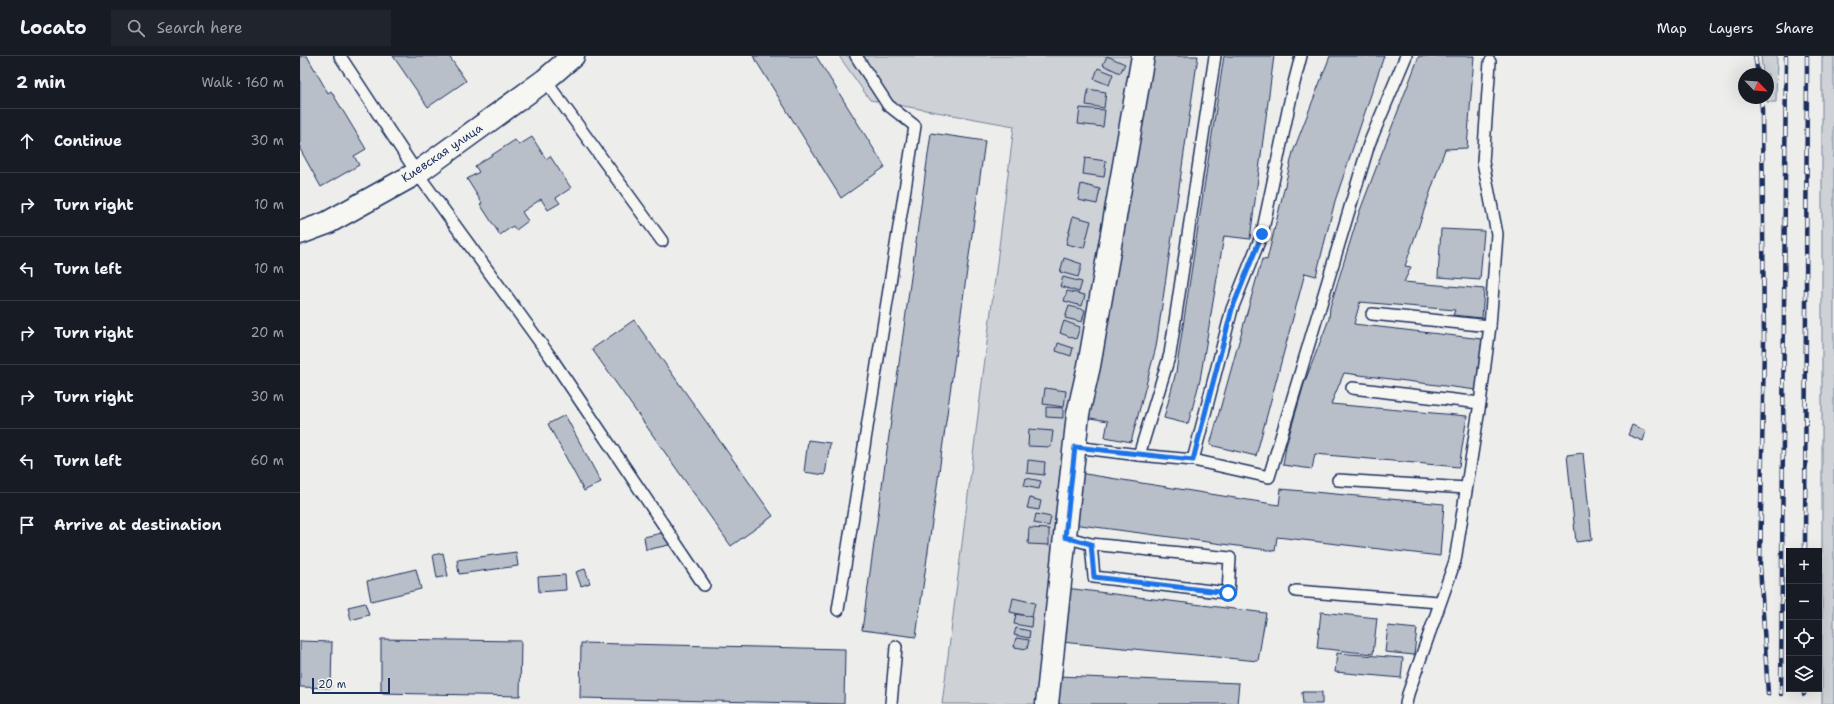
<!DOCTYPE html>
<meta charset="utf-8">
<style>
:root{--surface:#171b24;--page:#20242c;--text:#f1f3f6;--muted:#9ea1a6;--line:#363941}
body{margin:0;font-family:"Shantell Sans",sans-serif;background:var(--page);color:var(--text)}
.controls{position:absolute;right:12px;bottom:12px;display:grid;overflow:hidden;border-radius:0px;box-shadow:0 4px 16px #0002}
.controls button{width:36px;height:36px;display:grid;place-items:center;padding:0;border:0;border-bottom:1px solid var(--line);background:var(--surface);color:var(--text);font:20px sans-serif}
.compass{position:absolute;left:1438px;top:12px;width:36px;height:36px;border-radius:50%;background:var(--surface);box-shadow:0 4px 16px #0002;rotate:115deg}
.scale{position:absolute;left:12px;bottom:10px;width:78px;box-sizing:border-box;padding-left:4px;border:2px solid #1b2f5e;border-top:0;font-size:11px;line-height:14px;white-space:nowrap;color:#1b2f5e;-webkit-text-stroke:3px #f6f6f2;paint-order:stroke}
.stop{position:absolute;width:12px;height:12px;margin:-9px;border:3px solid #1a73e8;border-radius:50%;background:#fff}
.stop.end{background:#1a73e8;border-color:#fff;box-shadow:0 1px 4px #0008}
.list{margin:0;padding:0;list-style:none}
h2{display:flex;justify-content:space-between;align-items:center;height:52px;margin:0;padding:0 16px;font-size:17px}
h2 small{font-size:13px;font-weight:400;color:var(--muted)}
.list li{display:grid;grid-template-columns:26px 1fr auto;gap:12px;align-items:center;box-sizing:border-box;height:64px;padding:0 16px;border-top:1px solid var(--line)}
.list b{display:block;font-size:15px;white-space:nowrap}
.list em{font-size:13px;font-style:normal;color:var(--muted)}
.icon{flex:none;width:22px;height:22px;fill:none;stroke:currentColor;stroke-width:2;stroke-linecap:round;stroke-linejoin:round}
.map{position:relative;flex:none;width:1534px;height:648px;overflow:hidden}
header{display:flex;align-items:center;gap:24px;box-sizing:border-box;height:56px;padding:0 20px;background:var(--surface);border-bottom:1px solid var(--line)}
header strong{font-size:19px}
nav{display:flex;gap:22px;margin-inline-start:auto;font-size:14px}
.search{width:280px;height:36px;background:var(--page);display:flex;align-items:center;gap:10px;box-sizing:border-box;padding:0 14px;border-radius:0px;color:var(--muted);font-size:15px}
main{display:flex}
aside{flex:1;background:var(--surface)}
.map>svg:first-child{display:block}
</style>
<header>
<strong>Locato</strong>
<div class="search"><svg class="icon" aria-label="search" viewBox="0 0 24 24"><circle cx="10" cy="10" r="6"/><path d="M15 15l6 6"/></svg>Search here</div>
<nav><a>Map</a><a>Layers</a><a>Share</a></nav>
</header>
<main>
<aside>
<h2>2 min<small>Walk · 160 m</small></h2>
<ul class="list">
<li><svg class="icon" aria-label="ahead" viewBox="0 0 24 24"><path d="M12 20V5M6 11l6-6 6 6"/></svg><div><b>Continue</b></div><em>30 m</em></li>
<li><svg class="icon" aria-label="right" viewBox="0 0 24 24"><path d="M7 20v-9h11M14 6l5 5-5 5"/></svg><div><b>Turn right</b></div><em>10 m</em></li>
<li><svg class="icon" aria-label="left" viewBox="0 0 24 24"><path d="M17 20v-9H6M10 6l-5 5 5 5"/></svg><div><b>Turn left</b></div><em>10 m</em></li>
<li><svg class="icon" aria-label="right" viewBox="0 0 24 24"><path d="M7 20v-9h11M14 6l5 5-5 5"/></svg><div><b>Turn right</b></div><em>20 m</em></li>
<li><svg class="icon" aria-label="right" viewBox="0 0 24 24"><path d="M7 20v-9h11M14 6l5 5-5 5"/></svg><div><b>Turn right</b></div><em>30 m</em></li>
<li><svg class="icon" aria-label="left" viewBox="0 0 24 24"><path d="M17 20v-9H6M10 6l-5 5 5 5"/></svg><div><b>Turn left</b></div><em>60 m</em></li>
<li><svg class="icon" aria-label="arrive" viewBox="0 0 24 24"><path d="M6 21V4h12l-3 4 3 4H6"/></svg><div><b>Arrive at destination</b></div></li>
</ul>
</aside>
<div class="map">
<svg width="1534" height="648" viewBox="0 0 1534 648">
<rect width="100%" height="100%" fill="#edeeec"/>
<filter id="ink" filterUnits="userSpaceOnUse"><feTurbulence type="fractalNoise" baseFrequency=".025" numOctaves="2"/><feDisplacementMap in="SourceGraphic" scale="8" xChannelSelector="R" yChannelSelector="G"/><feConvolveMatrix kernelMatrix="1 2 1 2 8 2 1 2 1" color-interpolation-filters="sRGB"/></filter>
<g filter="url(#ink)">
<g fill="#ced2d7" stroke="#74809a">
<path d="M539,0H834L738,648H642L714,70L570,44Z"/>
<path d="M1461,0H1477L1476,46H1467L1468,18H1463Z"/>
<rect x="1522" y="0" width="12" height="648"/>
</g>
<g fill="#b9bfc8" stroke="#1b2f5e">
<path d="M0,0H7L28,37L31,35L66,93L54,100L59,109L21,131L0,93Z"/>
<path d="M93,0H149L166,25L128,51Z"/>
<path d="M453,0H516L585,111L541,142Z"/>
<path d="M807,0L825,8L820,17L803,9Z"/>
<path d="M849,0H898L856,291L831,386L805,381L808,365L784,361Z"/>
<path d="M924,0H974L950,183L924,180L900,324L888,368L864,362L876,316Z"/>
<path d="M1030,0H1084L1035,145L1016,220L1005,217L956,400L910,389L962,203L967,204L993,96Z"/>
<path d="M1119,0H1174L1167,92L1145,93L1105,210L1111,211L1104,226L1184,233L1182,262L1153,259L1155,254L1060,246L1054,268L1182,283L1176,334L1044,317L1031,348L1167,360L1159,411L1015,398L1012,413L983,409L986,390L1004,328L1029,263L1030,251L1059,157Z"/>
<path d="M798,12L813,18L809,29L794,23Z"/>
<path d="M788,33L806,36L804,52L786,49Z"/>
<path d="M780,52L805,54L803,71L778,68Z"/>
<path d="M631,77L685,85L616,581L562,574Z"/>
<path d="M232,81L246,103L250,100L271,132L256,142L260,147L248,154L241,143L222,156L228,165L216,174L213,170L200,179L180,148L182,147L167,123L179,116L175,110L215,84L219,89Z"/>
<path d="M785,102L806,105L804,121L783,118Z"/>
<path d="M781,128L800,133L797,148L778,144Z"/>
<path d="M773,160L791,165L784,192L766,188Z"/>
<path d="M1141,173L1184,175L1180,224L1138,221Z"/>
<path d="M764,202L782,208L778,221L760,216Z"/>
<path d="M763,221L782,226L779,236L760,230Z"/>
<path d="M767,235L785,239L782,250L764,245Z"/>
<path d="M769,250L785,254L782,266L765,262Z"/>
<path d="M334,264L473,460L431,490L292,293Z"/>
<path d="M764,265L780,271L776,283L760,277Z"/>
<path d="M758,287L773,292L771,300L756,295Z"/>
<path d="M745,332L766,335L764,351L743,348Z"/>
<path d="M746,351L763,352V362L746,361Z"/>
<path d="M265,359L301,426L284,435L248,368Z"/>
<path d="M1332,369L1346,375L1343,385L1328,379Z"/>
<path d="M729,373L753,375L751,391L728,390Z"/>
<path d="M508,384L530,387L525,419L504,416Z"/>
<path d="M1283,397L1292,484L1276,486L1267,399Z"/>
<path d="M728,404L745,406L744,419L727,417Z"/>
<path d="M779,417L979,449L981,433L1144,448L1140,500L977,481L975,495L773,468Z"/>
<path d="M726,422L741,425L739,433L724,430Z"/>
<path d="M730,442L741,445L739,454L727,452Z"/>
<path d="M736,458L751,461L749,470L734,467Z"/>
<path d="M729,472L749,473V489L728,488Z"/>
<path d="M366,476L369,489L346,494L344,481Z"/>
<path d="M216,496L218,510L159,518L157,504Z"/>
<path d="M143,497L148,520L137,522L133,499Z"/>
<path d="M116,513L121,533L71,545L67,525Z"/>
<path d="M285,513L290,527L281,530L276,516Z"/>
<path d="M265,519L266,534L239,536L238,521Z"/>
<path d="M766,532L966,557L958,605L761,586Z"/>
<path d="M713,542L735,547L732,561L710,556Z"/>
<path d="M65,547L69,559L51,564L48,551Z"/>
<path d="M1021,556L1077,562L1073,598L1017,592Z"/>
<path d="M716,558L732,561L731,571L714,568Z"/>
<path d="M1088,570L1117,573L1114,599L1085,596Z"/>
<path d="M716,572L730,575L729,582L714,579Z"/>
<path d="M716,582L729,584L727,593L714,591Z"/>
<path d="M81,583L221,585L220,640L81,637Z"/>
<path d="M0,585L32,586L31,632L0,631Z"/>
<path d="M281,587L545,593L544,648L280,642Z"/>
<path d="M1037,597L1103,602L1101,622L1035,616Z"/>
<path d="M757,620L939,627L937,648H754Z"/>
<path d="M1002,636H1022V648H1003Z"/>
</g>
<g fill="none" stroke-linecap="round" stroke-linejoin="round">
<g stroke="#1b2f5e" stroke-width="14">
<g id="service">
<path d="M40,0L117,117L250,300L404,529"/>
<path d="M245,24L362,185"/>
<path d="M1072,258L1190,270"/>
<path d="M1052,332L1180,347"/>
<path d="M775,391L839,399L870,298L915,0"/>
<path d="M839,399L893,404L969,421L1069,88L1106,0"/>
<path d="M893,404L932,253L962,178L993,31L1001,0"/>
<path d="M1038,424L1166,432"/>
<path d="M765,481L791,488L930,502L928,537L794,521L791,488"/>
<path d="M996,535L1139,546"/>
<path d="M538,554L615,70L588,49L556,0"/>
<path d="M591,648L596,591"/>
<path d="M1106,648L1108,638L1155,505L1180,347L1190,270L1197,178L1183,106L1190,6"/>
</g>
</g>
<g stroke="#1b2f5e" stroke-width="25">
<g id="minor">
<path d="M0,177L27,167L117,117L245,24L273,0"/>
<path d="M747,648L778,358L789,310L843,0"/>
</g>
</g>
<use href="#service" stroke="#f6f6f2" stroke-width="11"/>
<use href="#minor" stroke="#f6f6f2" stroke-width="22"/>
<g stroke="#1b2f5e" stroke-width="4.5">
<g id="rail">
<path d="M1455,0L1458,18"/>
<path d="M1461,42L1462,53L1464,287L1460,509L1468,638"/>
<path d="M1505,495L1507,0"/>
<path d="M1481,638L1486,0"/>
<path d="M1504,638V633"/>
</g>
</g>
<use href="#rail" stroke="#f6f6f2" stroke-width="3" stroke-dasharray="9" stroke-linecap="butt"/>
</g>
</g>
<g fill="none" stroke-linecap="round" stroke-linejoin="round" filter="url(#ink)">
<path stroke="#1a73e8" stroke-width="5" d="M928,537L794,521L791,488L765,481L775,391L893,404L932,253L962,178"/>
</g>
<g text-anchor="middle" stroke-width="4" stroke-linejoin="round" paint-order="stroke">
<g font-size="12" fill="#1b2f5e" stroke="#f6f6f2">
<text transform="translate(142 97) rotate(-34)" y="4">Киевская улица</text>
</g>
</g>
</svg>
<div class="controls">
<button>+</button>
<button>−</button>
<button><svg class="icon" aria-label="locate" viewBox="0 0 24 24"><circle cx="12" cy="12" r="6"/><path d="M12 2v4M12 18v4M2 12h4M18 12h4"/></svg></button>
<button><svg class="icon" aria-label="layers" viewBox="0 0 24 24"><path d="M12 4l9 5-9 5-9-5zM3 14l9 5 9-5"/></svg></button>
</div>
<svg class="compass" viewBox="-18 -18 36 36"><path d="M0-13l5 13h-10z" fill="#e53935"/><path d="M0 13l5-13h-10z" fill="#9ea1a6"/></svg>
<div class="scale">20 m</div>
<div class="stop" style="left:928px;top:537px"></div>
<div class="stop end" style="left:962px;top:178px"></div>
</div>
</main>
